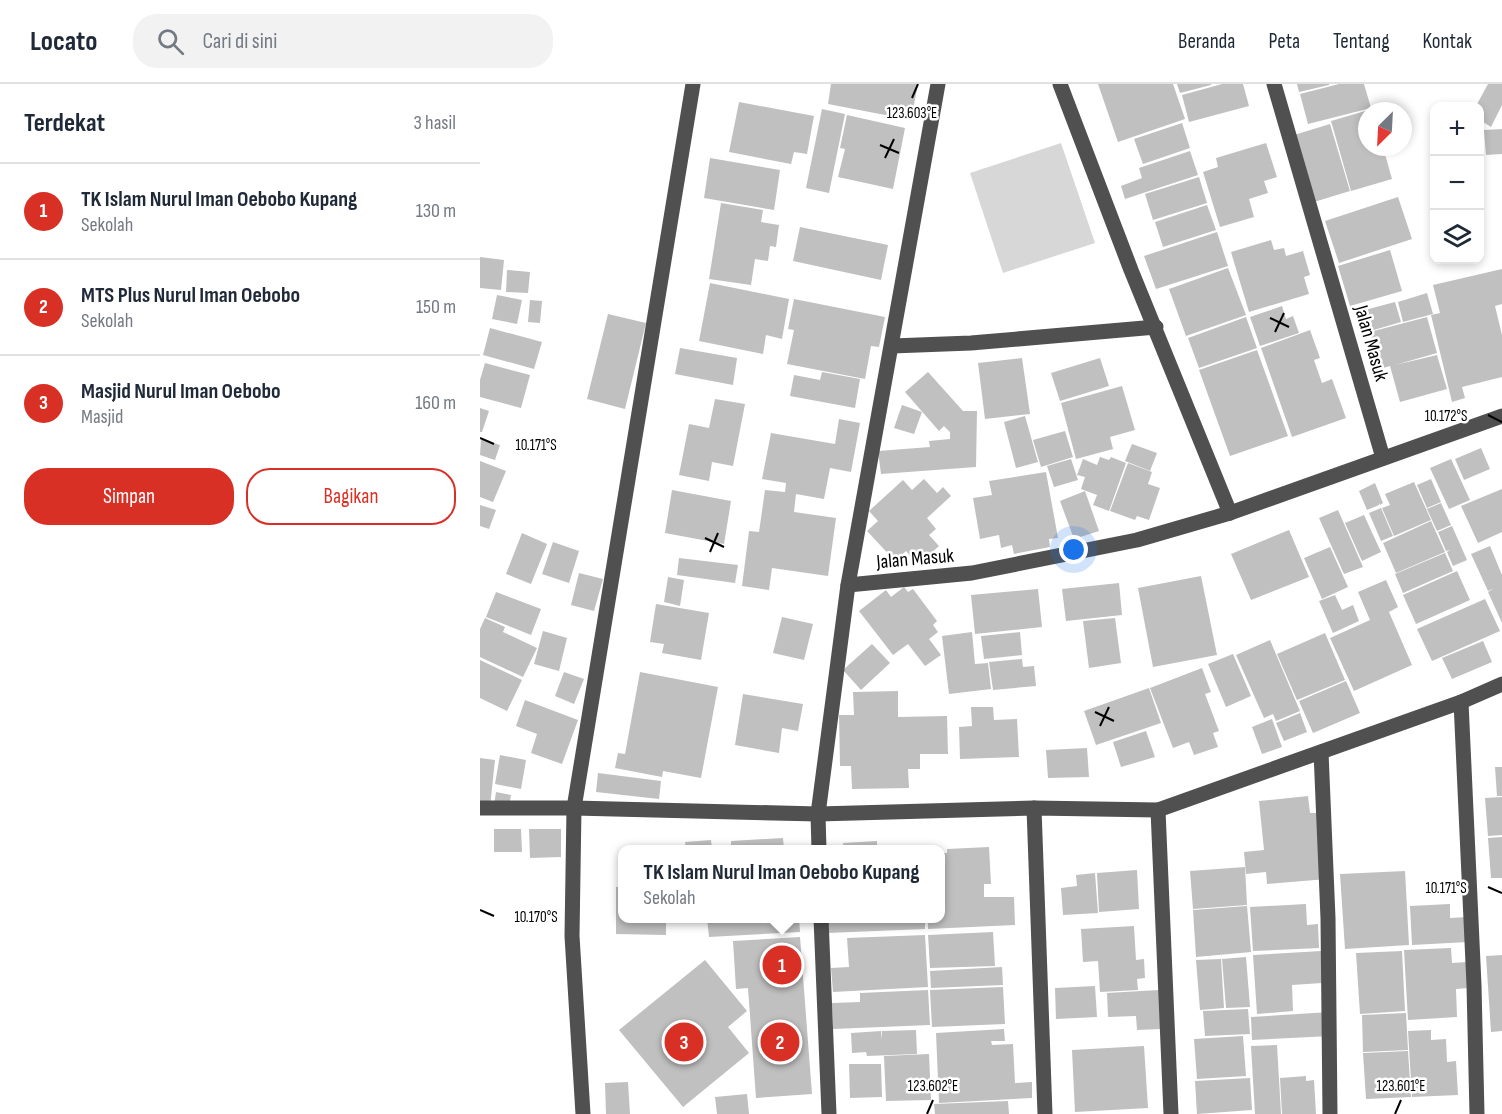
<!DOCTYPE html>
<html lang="id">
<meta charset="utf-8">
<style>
:root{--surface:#fff;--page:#f2f2f3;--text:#1f2937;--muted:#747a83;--line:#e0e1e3;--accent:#d93025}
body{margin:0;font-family:"Sofia Sans Condensed",sans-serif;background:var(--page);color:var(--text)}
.controls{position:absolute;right:18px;top:18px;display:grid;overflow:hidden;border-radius:12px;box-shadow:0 3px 9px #0003}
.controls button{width:54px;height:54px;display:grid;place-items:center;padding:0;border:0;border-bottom:2px solid var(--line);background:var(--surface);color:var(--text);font:30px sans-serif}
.compass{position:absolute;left:878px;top:18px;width:54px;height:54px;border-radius:50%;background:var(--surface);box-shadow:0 3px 9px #0003;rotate:204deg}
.you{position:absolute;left:594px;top:466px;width:21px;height:21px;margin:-15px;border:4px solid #fff;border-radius:50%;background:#1a73e8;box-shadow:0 0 0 9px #1a73e833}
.badge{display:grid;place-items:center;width:39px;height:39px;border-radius:50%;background:var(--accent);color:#fff;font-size:20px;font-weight:700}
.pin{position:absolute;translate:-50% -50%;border:3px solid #fff;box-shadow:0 2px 6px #0006}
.popup{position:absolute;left:138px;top:761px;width:327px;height:78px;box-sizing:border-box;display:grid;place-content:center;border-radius:12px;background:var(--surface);filter:drop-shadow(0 2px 4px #0005);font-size:20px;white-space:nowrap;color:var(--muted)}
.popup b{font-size:22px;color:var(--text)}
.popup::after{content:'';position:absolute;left:50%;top:100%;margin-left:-12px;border:12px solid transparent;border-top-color:var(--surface)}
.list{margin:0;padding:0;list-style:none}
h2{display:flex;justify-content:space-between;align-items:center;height:78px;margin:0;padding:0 24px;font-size:26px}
h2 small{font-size:20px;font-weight:400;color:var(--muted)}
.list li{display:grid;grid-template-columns:39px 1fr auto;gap:18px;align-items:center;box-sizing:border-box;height:96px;padding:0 24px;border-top:2px solid var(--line)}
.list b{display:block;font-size:22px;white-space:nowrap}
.list p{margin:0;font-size:20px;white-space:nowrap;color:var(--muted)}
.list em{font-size:20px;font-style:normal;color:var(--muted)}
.actions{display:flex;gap:12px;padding:18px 24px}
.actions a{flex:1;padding:14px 0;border:2px solid var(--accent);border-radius:24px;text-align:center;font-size:21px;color:var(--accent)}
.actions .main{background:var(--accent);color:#fff}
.icon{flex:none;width:33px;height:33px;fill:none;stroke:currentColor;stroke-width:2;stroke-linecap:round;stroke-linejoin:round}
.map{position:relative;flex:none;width:1022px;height:1030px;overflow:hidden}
header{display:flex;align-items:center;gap:36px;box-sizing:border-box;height:84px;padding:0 30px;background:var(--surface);border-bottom:2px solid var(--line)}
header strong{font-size:28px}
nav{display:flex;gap:33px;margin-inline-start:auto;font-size:21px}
.search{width:420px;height:54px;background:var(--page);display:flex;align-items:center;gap:15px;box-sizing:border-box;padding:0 21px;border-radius:24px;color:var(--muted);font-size:22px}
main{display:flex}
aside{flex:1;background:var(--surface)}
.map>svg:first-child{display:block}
</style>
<header>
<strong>Locato</strong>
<div class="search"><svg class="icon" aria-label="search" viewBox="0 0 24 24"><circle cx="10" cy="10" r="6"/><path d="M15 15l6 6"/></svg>Cari di sini</div>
<nav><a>Beranda</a><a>Peta</a><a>Tentang</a><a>Kontak</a></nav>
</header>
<main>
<aside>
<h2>Terdekat<small>3 hasil</small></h2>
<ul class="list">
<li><span class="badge">1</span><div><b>TK Islam Nurul Iman Oebobo Kupang</b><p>Sekolah</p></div><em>130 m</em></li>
<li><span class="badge">2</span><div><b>MTS Plus Nurul Iman Oebobo</b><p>Sekolah</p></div><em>150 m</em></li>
<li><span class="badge">3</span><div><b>Masjid Nurul Iman Oebobo</b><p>Masjid</p></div><em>160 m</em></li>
</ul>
<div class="actions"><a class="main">Simpan</a><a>Bagikan</a></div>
</aside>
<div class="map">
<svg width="1022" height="1030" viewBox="0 0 1022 1030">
<rect width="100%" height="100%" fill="#fff"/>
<path fill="#d7d7d7" d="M581,59L615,159L523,189L490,89Z"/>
<g fill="#c0c0c0">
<path d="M351,0H438L431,36L348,20Z"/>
<path d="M618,0H693L705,35L638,58Z"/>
<path d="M697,0H731V1L700,9Z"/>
<path d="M742,0H763L769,22L709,38L702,11Z"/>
<path d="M817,0H849V1L819,8Z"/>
<path d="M859,0H884L891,24L828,40L820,10Z"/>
<path d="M1008,0H1022V21L1011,43L1000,36V22H996Z"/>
<path d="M259,18L334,32L327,70L314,68L311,80L249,68Z"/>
<path d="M342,25L365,30L349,109L326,104Z"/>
<path d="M892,25V27H887V63H903L912,95L871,107L851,37Z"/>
<path d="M367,31L425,44L413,105L358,93L365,65L360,64Z"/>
<path d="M702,39L710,64L663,80L654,55Z"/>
<path d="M850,40L870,107L834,118L814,51Z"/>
<path d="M1022,45V70L1006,71L1004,46Z"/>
<path d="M786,59L797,93L784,97L788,109L769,115L774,133L740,143L723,88L738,83L736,74Z"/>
<path d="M710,67L718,91L645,115L641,102L662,94L659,84Z"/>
<path d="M230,74L300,86L294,126L224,114Z"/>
<path d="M719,93L727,119L673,136L665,110Z"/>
<path d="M918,113L932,155L859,179L845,137Z"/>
<path d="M241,119L283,126L281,138L299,141L296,163L290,162L288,177L275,175L271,201L229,195Z"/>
<path d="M727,121L736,146L683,163L675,138Z"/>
<path d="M320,143L408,161L401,196L313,177Z"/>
<path d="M737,148L748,182L676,205L664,172Z"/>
<path d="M791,156L794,166L804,164L806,172L823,167L830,191L824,193L829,210L769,228L751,168Z"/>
<path d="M910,166L922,207L870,222L858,182Z"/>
<path d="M0,173L24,176L21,206L0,204Z"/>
<path d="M748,184L766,231L706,252L689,205Z"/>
<path d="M1022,185V220L1015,222L1022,251V293L982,303L985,314L972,318L951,231L960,229L953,201Z"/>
<path d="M27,186L50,188L48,209L26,208Z"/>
<path d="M230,199L309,215L302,255L286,251L283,270L219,257Z"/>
<path d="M947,209L953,230L923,238L918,218Z"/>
<path d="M17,211L42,216L37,240L12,235Z"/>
<path d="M314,215L405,233L399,263L391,262L385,295L307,280L314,246L308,245Z"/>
<path d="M50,216L62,217L60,239L48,238Z"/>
<path d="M915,218L921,238L887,248L881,227Z"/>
<path d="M802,222L806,235L813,232L819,249L780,262L770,233Z"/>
<path d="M128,230L166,239L145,325L107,315Z"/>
<path d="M766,233L777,264L719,284L708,254Z"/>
<path d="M947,233L957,269L915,281L957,271L967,305L920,318L910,282L900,285L890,248Z"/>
<path d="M10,244L62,258L54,285L3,271Z"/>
<path d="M830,246L840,274L834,276L842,299L852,295L866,334L812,353L781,264Z"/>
<path d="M200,264L257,274L253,301L195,290Z"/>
<path d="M777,266L808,352L750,372L719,286Z"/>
<path d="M542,274L550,330L505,335L498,279Z"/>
<path d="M620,274L629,302L580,317L571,289Z"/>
<path d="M5,279L50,291L41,324L0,313V296Z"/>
<path d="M342,288L380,295L375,324L310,312L314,291L340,296Z"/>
<path d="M448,288L483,327H497L496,383L401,390L398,367L450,363L449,357L470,355V348L464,342L459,347L425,308Z"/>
<path d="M642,302L655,346L630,353L633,365L596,375L581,319Z"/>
<path d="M235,315L265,320L253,382L232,378L229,397L199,391L209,340L229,344Z"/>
<path d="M422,321L442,328L434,350L414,344Z"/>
<path d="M0,324L9,327L2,348H0Z"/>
<path d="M545,332L558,378L536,384L524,338Z"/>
<path d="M359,335L380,339L371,388L350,384L344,415L316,410L314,428L356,434L348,492L292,484L289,506L262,502L269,447L279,448L285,406L305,408L306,399L282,395L291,349L355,360Z"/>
<path d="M585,347L593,373L561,383L553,356Z"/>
<path d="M1,355L20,361L15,376L0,371Z"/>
<path d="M652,360L677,369L670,387L645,377Z"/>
<path d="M1001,364L1010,385L984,396L975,375Z"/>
<path d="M620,373L629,376L631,373L646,379L629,427L613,421L617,411L601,405L605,393L597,391L603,375L617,381Z"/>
<path d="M591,375L598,396L574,403L567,382Z"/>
<path d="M971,375L990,416L969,425L950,384Z"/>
<path d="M0,377L26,387L13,418L0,413Z"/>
<path d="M648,379L672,388L668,400L680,404L669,436L657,432L655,436L630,427Z"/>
<path d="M566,388L578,454L569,455L570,463L534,470L532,461L521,464L519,451L500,455L493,414L512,411L509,397Z"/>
<path d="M444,395L457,409L463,403L471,412L447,434L456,445L449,451L459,462L438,481L426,467L415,477L387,447L398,437L389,427L423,396L432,406Z"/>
<path d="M951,395L961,418L947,424L937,401Z"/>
<path d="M934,398L951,436L914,452L902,424L910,421L905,410Z"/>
<path d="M895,399L903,419L900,421L899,419V421L887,426L879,407Z"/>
<path d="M1022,405V448L998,459L981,422Z"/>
<path d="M192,406L251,417L244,460L185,449Z"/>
<path d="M605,407L619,447L594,455L580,417Z"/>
<path d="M961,419L971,441L957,447L947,425Z"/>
<path d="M0,421L16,426L9,445L0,442Z"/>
<path d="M901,424L913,452L901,457L889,429Z"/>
<path d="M858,426L883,483L864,490L839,434Z"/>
<path d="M884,431L901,468L882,477L865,439Z"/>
<path d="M951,437L965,468L916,489L903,459Z"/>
<path d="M972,442L987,476L973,482L967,468L970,466L966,467L958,448Z"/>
<path d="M809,446L829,493L771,516L751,470Z"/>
<path d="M42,449L67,460L51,500L26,490Z"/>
<path d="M73,458L99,467L89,499L62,490Z"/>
<path d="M1010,462L1022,491V539L1008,508L1014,504L1008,507L991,470Z"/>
<path d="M850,463L868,503L842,515L824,474Z"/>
<path d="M965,469L973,487L923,509L915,490Z"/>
<path d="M199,474L258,481L255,499L197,491Z"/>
<path d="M977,487L990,516L936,540L923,511Z"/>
<path d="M99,489L123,495L114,527L91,521Z"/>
<path d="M721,492L737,571L673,583L658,504Z"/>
<path d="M188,493L204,496L200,522L184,518Z"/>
<path d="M906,496L918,523L909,528L932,581L874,607L850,554L890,536L878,508Z"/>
<path d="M639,499L642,531L586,537L582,505Z"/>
<path d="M424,503L428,508L433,505L457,537L453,541L458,548L449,555L461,571L445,582L428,560L413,571L379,527L406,506L411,513Z"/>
<path d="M558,505L562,543L495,550L491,511Z"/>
<path d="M16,508L61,525L51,551L6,533Z"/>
<path d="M855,511L862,526L873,521L879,537L853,549L839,517Z"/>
<path d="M1005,515L1020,547L952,577L937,545Z"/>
<path d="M176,520L229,529L221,576L182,569L184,560L170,558Z"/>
<path d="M302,533L333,540L324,576L293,569Z"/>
<path d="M5,534L25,543L23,548L57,564L43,593L0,573V545Z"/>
<path d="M635,534L641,579L609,584L603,537Z"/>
<path d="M63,547L87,554L79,587L54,580Z"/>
<path d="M492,548L495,580L508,579L511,605L469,610L462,552Z"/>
<path d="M540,548L542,571L504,575L501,552Z"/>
<path d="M845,549L865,596L817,616L797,570Z"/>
<path d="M790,556L820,627L796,637L793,630L784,634L756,571Z"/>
<path d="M1003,557L1012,578L972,595L962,574Z"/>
<path d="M392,560L410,579L381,606L363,586Z"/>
<path d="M753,570L771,612L746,623L728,580Z"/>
<path d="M542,575L543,583L554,582L556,602L513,606L509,578Z"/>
<path d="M0,576L42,596L27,627L0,614Z"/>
<path d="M722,584L731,608L725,610L739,647L733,649L738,663L714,671L709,658L693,664L670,604Z"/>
<path d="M84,588L104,595L94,620L75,612Z"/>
<path d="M160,588L238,603L221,694L183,687L182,693L135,684L138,669L145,670Z"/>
<path d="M866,597L880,629L833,649L819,617Z"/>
<path d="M669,604L681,639L616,661L604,627Z"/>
<path d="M418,607V633L467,632L468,670H440V685H428L429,704L372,705L371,682H360L359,631H374L373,608Z"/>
<path d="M263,610L323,620L318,647L302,644L299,669L255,661Z"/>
<path d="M45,616L98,636L82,680L51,669L57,650L36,642Z"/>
<path d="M491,623H513L514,636L537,635L539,673L480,675L479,643L492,642Z"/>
<path d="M820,629L827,648L804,657L796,639Z"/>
<path d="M792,635L802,663L782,670L772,643Z"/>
<path d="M666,647L675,673L641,683L633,658Z"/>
<path d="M607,664L609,693L568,694L566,666Z"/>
<path d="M20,671L46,676L41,705L15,700Z"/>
<path d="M0,674L15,676L10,723L0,722Z"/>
<path d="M1015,683H1022V712H1017Z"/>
<path d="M118,689L181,697L179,715L116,708Z"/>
<path d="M16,708L31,711L29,723L14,721Z"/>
<path d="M828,712L830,729H841L847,795L787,800L786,788L766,790L764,768L784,766L779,717Z"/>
<path d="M1022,713V751L1008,752L1005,714Z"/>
<path d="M14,745H41L42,768H14Z"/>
<path d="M49,745H81V773L50,774Z"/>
<path d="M1022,753V794H1011L1008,754Z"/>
<path d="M303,754L304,765H251V757Z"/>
<path d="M231,756L232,765H206L205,758Z"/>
<path d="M397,757V765H364L363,759Z"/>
<path d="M509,763L511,800H504V813H534L535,841L448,845V834H461V769H467V765Z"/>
<path d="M765,783L767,821L713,825L710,787Z"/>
<path d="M657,786L659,825L619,828L617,789Z"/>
<path d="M925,787L929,861L865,865L860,790Z"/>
<path d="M615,789L618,829L583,831L581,804L597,802L596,791Z"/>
<path d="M136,803H143V834H186V851L136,850Z"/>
<path d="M826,820L827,841L838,840L839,864L773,867L770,823Z"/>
<path d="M970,820V834L987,833L988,858L932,861L930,822Z"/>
<path d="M767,822L771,868L716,873L713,826Z"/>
<path d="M227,834H319L320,848L229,853Z"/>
<path d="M347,834H445V845L347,849Z"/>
<path d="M654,842L656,876L664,875L665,894L657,895L658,906L620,908L618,877L603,878L601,845Z"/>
<path d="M513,848L515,882L450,884L448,851Z"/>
<path d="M445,851L448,903L353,908L351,884L369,883L367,854Z"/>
<path d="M320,853L332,1010L276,1014L268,904L256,905L253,857Z"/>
<path d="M971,864L972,879L987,878L988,904L976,905L977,933L928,936L924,866Z"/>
<path d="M841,867L842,899L812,901L813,927L777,930L773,871Z"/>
<path d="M922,867L925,927L880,930L876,869Z"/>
<path d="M1022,871V947L1011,948L1006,872Z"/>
<path d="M766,873L770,923L746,924L742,875Z"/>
<path d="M741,875L744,924L720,926L716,876Z"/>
<path d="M225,876L267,927L248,943L269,969L203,1023L139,946Z"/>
<path d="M522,883L523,901L451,904L450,887Z"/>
<path d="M615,902L617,933L576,935L575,904Z"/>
<path d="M523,903L525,940L452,943L450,906Z"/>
<path d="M448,906L450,941L353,945L352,919L380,918V909Z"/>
<path d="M679,906L681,945L657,946L656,932L628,933L627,909Z"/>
<path d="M768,925L770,950L725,952L723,927Z"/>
<path d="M850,928L851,952L772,956L771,933Z"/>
<path d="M926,929L928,966L883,968L882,931Z"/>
<path d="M524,945L525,957H511L512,961L533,960L535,999L552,998V1014L459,1019L456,949Z"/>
<path d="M436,946L437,970L387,972L386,968L372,969L371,949L401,947L402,956V947Z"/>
<path d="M951,946V956L966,955L967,978L976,977L978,1011L932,1013L928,947Z"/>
<path d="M763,952L766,992L717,995L714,955Z"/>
<path d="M797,961L801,1030H775L771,962Z"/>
<path d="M664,962L668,1024L595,1028L592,966Z"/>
<path d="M928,967L931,1013L886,1015L883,969Z"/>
<path d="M449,970L451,1016L406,1017L404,972Z"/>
<path d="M369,980H401L402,1013L370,1014Z"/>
<path d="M826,992V997L834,996L836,1030H802L800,994Z"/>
<path d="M770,994L772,1026L717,1030L715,997Z"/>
<path d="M148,998L150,1030H126L125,999Z"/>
<path d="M267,1010L269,1030H237L235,1013Z"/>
<path d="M528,1017L529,1030H455L454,1020Z"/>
</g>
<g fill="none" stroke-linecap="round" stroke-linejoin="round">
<g stroke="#505050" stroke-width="15">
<path d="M580,0L651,186L750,429"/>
<path d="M794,0L903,374"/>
<path d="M412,262L491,259L676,243"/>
<path d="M368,501L492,489L657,456L750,429L1022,332"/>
<path d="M981,618L994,901L997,1030"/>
<path d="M841,668L848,834L850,1030"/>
<path d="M0,724H94L338,730L554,724L678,726L981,618L1022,600"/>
<path d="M554,724L565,1030"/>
<path d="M678,726L691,1030"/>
<path d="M339,766L338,730L368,501L458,0"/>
<path d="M341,834L349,1030"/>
<path d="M103,1030L92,852L94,724L213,0"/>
</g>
</g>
<path fill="none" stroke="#000" stroke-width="2" d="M432,14L438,0M400,61L419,69M405,74L414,55M790,234L809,243M795,248L804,229M1008,331L1022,338M0,354L14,360M225,454L244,463M230,468L238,449M615,628L634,637M620,642L629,623M1008,803L1022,809M0,826L14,832M447,1030L453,1016M915,1030L921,1016"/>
<g text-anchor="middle" stroke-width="5" stroke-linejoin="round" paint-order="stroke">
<g font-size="20" fill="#000" stroke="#fff">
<text transform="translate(892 259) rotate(74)" y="7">Jalan Masuk</text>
<text transform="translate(435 474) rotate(-5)" y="7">Jalan Masuk</text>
</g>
</g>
<g font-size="15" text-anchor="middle" fill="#000" stroke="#fff" stroke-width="5" stroke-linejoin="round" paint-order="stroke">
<text x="432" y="34">123.603°E</text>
<text x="966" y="337">10.172°S</text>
<text x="56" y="366">10.171°S</text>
<text x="966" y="809">10.171°S</text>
<text x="56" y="838">10.170°S</text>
<text x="453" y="1007">123.602°E</text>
<text x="921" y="1007">123.601°E</text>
</g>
</svg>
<div class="controls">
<button>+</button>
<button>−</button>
<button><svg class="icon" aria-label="layers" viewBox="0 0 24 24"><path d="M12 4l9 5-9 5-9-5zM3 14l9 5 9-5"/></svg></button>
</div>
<svg class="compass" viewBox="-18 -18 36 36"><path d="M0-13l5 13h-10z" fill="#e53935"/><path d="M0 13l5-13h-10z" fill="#747a83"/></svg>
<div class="you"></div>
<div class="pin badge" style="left:302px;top:881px">1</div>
<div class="popup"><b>TK Islam Nurul Iman Oebobo Kupang</b>Sekolah</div>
<div class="pin badge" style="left:300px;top:958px">2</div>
<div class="pin badge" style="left:204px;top:958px">3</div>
</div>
</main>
